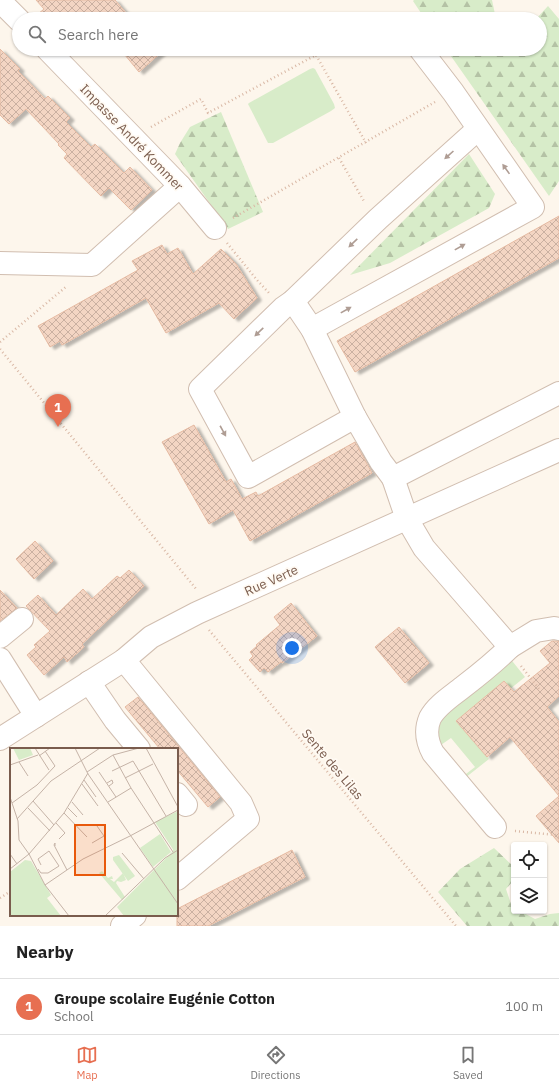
<!DOCTYPE html>
<meta charset="utf-8">
<style>
:root{--surface:#fff;--page:#f2f2f2;--text:#222;--muted:#767676;--line:#e0e0e0;--accent:#e76f51}
body{margin:0;font-family:"IBM Plex Sans",sans-serif;background:var(--page);color:var(--text)}
.controls{position:absolute;right:12px;bottom:12px;display:grid;overflow:hidden;border-radius:4px;box-shadow:0 1px 3px #0004}
.controls button{width:36px;height:36px;display:grid;place-items:center;padding:0;border:0;border-bottom:1px solid var(--line);background:var(--surface);color:var(--text);font:20px sans-serif}
.you{position:absolute;left:292px;top:648px;width:14px;height:14px;margin:-10px;border:3px solid #fff;border-radius:50%;background:#1a73e8;box-shadow:0 0 0 6px #1a73e833}
.badge{display:grid;place-items:center;width:26px;height:26px;border-radius:50%;background:var(--accent);color:#fff;font-size:13px;font-weight:700}
.pin{position:absolute;translate:-50% -33px;filter:drop-shadow(0 1px 2px #0008)}
.pin::after{content:'';position:absolute;top:21px;width:14px;height:12px;background:inherit;clip-path:polygon(0 0,100% 0,50% 100%)}
.list{margin:0;padding:0;list-style:none}
h2{display:flex;justify-content:space-between;align-items:center;height:52px;margin:0;padding:0 16px;font-size:17px}
h2 small{font-size:13px;font-weight:400;color:var(--muted)}
.list li{display:grid;grid-template-columns:26px 1fr auto;gap:12px;align-items:center;box-sizing:border-box;height:56px;padding:0 16px;border-top:1px solid var(--line)}
.list b{display:block;font-size:15px;white-space:nowrap}
.list p{margin:0;font-size:13px;white-space:nowrap;color:var(--muted)}
.list em{font-size:13px;font-style:normal;color:var(--muted)}
.icon{flex:none;width:22px;height:22px;fill:none;stroke:currentColor;stroke-width:2;stroke-linecap:round;stroke-linejoin:round}
.map{position:relative;flex:none;width:559px;height:926px;overflow:hidden}
.search{position:absolute;background:var(--surface);box-shadow:0 1px 3px #0004;left:12px;right:12px;top:12px;height:44px;display:flex;align-items:center;gap:10px;box-sizing:border-box;padding:0 14px;border-radius:22px;color:var(--muted);font-size:15px}
.sheet{height:108px;background:var(--surface)}
nav{display:flex;justify-content:space-around;align-items:center;box-sizing:border-box;height:56px;border-top:1px solid var(--line);background:var(--surface);font-size:11px;color:var(--muted)}
nav a{display:grid;justify-items:center;gap:2px}
nav .on{color:var(--accent)}
.map>svg:first-child{display:block}
</style>
<div class="map">
<svg width="559" height="926" viewBox="0 0 559 926">
<defs>
<pattern id="forest-firs" width="22" height="20" patternUnits="userSpaceOnUse"><rect width="22" height="20" fill="#d8ecc9"/><path d="M5 1l3.5 6h-7zM16 11l3.5 6h-7z" fill="#b4c2a5"/></pattern>
<pattern id="building-cross-hatch" width="8" height="8" patternUnits="userSpaceOnUse"><rect width="8" height="8" fill="#f3d5c3"/><path d="M0 0l8 8M0 8l8-8" fill="none" stroke="#cab0a1"/></pattern>
<filter id="shadow"><feDropShadow dx="4.5" dy="2.5" stdDeviation="1" flood-color="#0004"/></filter>
</defs>
<rect width="100%" height="100%" fill="#fdf6ec"/>
<g fill="#d8ecc9">
<path d="M313,68L315,69L334,104L335,108L331,111L273,143H268L248,104L249,103L310,69Z"/>
<path d="M509,657L525,677L510,689L504,681L457,722L489,759L465,778L462,777L475,767L451,738L438,747L435,723Z"/>
</g>
<g fill="url(#forest-firs)">
<path d="M414,0H492L496,19H425L413,1Z"/>
<path d="M548,6L559,19V181L549,196L446,49H540V19H536Z"/>
<path d="M221,112L263,212L228,229L175,154L180,143L190,127Z"/>
<path d="M469,154L495,194L489,208L390,263L350,275Z"/>
<path d="M494,848L514,867V880L506,889L512,907L514,908V911H520L535,919L550,914L559,913V926H467L438,892L460,869Z"/>
</g>
<g fill="url(#building-cross-hatch)" stroke="#e6bba3" filter="url(#shadow)">
<path d="M36,0H115L126,13L120,19H32L44,9Z"/>
<path d="M0,49L20,69L18,71L45,99L48,96L70,118L66,122L91,147L95,144L124,173L130,167L152,190L131,210L109,188L101,196L64,158L67,154L58,145L59,144L26,109L9,124L0,115Z"/>
<path d="M120,49H165L139,72Z"/>
<path d="M559,216V258L355,372L337,341Z"/>
<path d="M162,245L167,254L178,248L193,274L221,249L236,264L257,298L234,319L219,303L166,333L146,298L62,345L60,341L50,347L38,326L138,270L132,261Z"/>
<path d="M194,425L226,482L231,479L242,499L256,492L258,496L355,442L372,473L250,541L233,510L209,524L162,442Z"/>
<path d="M35,541L53,561L34,579L16,559Z"/>
<path d="M129,570L144,586L82,644L84,647L67,662L64,657L44,675L27,655L36,647L34,645L50,631L26,606L38,595L56,615L83,589L92,599L117,576L120,578Z"/>
<path d="M0,590L17,608L0,621Z"/>
<path d="M291,603L317,636L282,663L281,662L268,672L264,668L260,672L249,660L253,656L250,652L257,646L256,645L280,625L274,617Z"/>
<path d="M399,627L429,663L405,683L375,647Z"/>
<path d="M552,641H559V696L547,707L559,722V796L510,737L487,757L456,721L504,681L514,692L550,663L540,651Z"/>
<path d="M138,697L220,797L208,807L177,770V749H160L125,707Z"/>
<path d="M559,796V843L536,816Z"/>
<path d="M292,850L305,877L208,926H177V909Z"/>
</g>
<g fill="none" stroke-linecap="round" stroke-linejoin="round">
<g stroke="#d1beb0" stroke-width="24">
<g id="minor">
<path d="M0,1L19,20"/>
<path d="M47,49L180,186L215,228"/>
<path d="M0,263L92,265L180,186"/>
<path d="M293,301L312,329L355,417L381,462L393,478"/>
<path d="M312,329L533,207L453,92L420,49"/>
<path d="M559,393L393,478L407,519L424,548L510,647L536,631L554,628L559,629"/>
<path d="M355,417L248,477L200,389L283,308L293,301L378,219L478,129"/>
<path d="M0,637L22,619"/>
<path d="M0,659L36,716"/>
<path d="M124,660L241,803L248,819L177,879"/>
<path d="M89,682L115,720L139,749"/>
<path d="M0,739L124,660L151,637L197,613L559,450"/>
<path d="M177,794L186,805"/>
<path d="M495,827L433,753C427,742 425,730 430,718C437,705 452,696 463,687C480,674 495,662 510,647"/>
<path d="M122,926L135,915"/>
</g>
</g>
<g stroke="#d9b8a5" stroke-width="2.5" stroke-dasharray="1 3" stroke-linecap="butt">
<path d="M151,127L201,99L208,113L316,55L366,143"/>
<path d="M339,158L365,203"/>
<path d="M233,218L435,102"/>
<path d="M227,243L257,280L269,293"/>
<path d="M0,342L67,286"/>
<path d="M0,349L197,590"/>
<path d="M209,630L456,926"/>
<path d="M521,666L540,690"/>
<path d="M515,831L556,835L559,838"/>
<path d="M0,898L11,891"/>
</g>
<use href="#minor" stroke="#fff" stroke-width="22"/>
</g>
<defs><path id="oneway-solid" d="M-6-.8H1V-3.2L6.5 0L1 3.2V.8H-6Z"/></defs>
<g fill="#af9d94">
<use href="#oneway-solid" transform="translate(449 155) rotate(138)"/>
<use href="#oneway-solid" transform="translate(506 169) rotate(-125)"/>
<use href="#oneway-solid" transform="translate(353 243) rotate(136)"/>
<use href="#oneway-solid" transform="translate(460 247) rotate(-29)"/>
<use href="#oneway-solid" transform="translate(346 310) rotate(-29)"/>
<use href="#oneway-solid" transform="translate(259 332) rotate(136)"/>
<use href="#oneway-solid" transform="translate(223 431) rotate(61)"/>
</g>
<g text-anchor="middle" stroke-width="3.5" stroke-linejoin="round" paint-order="stroke">
<g font-size="13" fill="#7a5c4d" stroke="#fffaf3">
<text transform="translate(132 137) rotate(46)" y="5">Impasse André Kommer</text>
<text transform="translate(271 580) rotate(-24)" y="5">Rue Verte</text>
<text transform="translate(333 764) rotate(50)" y="5">Sente des Lilas</text>
</g>
</g>
<g transform="translate(10 748)">
<rect width="168" height="168" fill="#fdf6ec"/>
<path d="M3,0H20L23,7L9,12ZM150,86L161,104L143,119L130,100ZM109,107L125,128L118,133L103,112V109ZM15,112L21,113L41,147L37,150L51,168H0V124Z" fill="#d8ecc9"/>
<path d="M92,123L98,130L102,128L103,131H100L104,134L113,125L116,132L111,134L107,133L106,135L115,149L112,152L89,125Z" fill="#d8ecc9"/>
<path d="M168,63V168H114L107,159L163,103Z" fill="#d8ecc9"/>
<path d="M168,63V102L164,103L145,74Z" fill="#d8ecc9"/>
<path fill="none" stroke="#c5b3a7" stroke-width="1" d="M25,0L39,22M65,0L78,26L168,156M136,0L168,59M103,7L121,40L163,104M29,8L40,0M9,14L18,28M0,17L28,7M102,23L123,13L156,68M77,24L103,7L129,0M89,24L106,49M115,30L143,16M74,32L86,49M97,35L102,32L103,35L99,38M72,36L88,58M0,49L8,73L9,92L19,106L35,137L59,168M23,53L44,77M62,54L73,67M98,54L121,40M2,55L27,37L45,18L35,3M18,60L40,83M58,60L67,69M54,65L77,89M7,71L41,33L90,0M46,75L55,85L49,91M120,88L168,62M82,95L94,88L87,78M45,98V95L44,97L57,122M112,105L134,131M0,106L7,116M0,121L19,106L54,65L78,25M28,121L31,125H38L49,118L39,103L28,111L31,117M35,137L73,111L120,88M95,168L155,110L168,102"/>
<path fill="#e8590c" fill-opacity="0.15" stroke="#e8590c" stroke-width="2" d="M65,77H95V127H65Z"/>
<rect width="168" height="168" fill="none" stroke="#7a5c4d" stroke-width="2"/>
</g>
</svg>
<div class="controls">
<button><svg class="icon" aria-label="locate" viewBox="0 0 24 24"><circle cx="12" cy="12" r="6"/><path d="M12 2v4M12 18v4M2 12h4M18 12h4"/></svg></button>
<button><svg class="icon" aria-label="layers" viewBox="0 0 24 24"><path d="M12 4l9 5-9 5-9-5zM3 14l9 5 9-5"/></svg></button>
</div>
<div class="you"></div>
<div class="pin badge" style="left:58px;top:427px">1</div>
<div class="search"><svg class="icon" aria-label="search" viewBox="0 0 24 24"><circle cx="10" cy="10" r="6"/><path d="M15 15l6 6"/></svg>Search here</div>
</div>
<section class="sheet">
<h2>Nearby<small></small></h2>
<ul class="list">
<li><span class="badge">1</span><div><b>Groupe scolaire Eugénie Cotton</b><p>School</p></div><em>100 m</em></li>
</ul>
</section>
<nav>
<a class="on"><svg class="icon" aria-label="map" viewBox="0 0 24 24"><path d="M3 6l6-2 6 2 6-2v14l-6 2-6-2-6 2zM9 4v14M15 6v14"/></svg>Map</a>
<a><svg class="icon" aria-label="directions" viewBox="0 0 24 24"><path d="M12 3l9 9-9 9-9-9zM9 14v-3h6M13 9l2 2-2 2"/></svg>Directions</a>
<a><svg class="icon" aria-label="saved" viewBox="0 0 24 24"><path d="M7 4h10v16l-5-4-5 4z"/></svg>Saved</a>
</nav>
